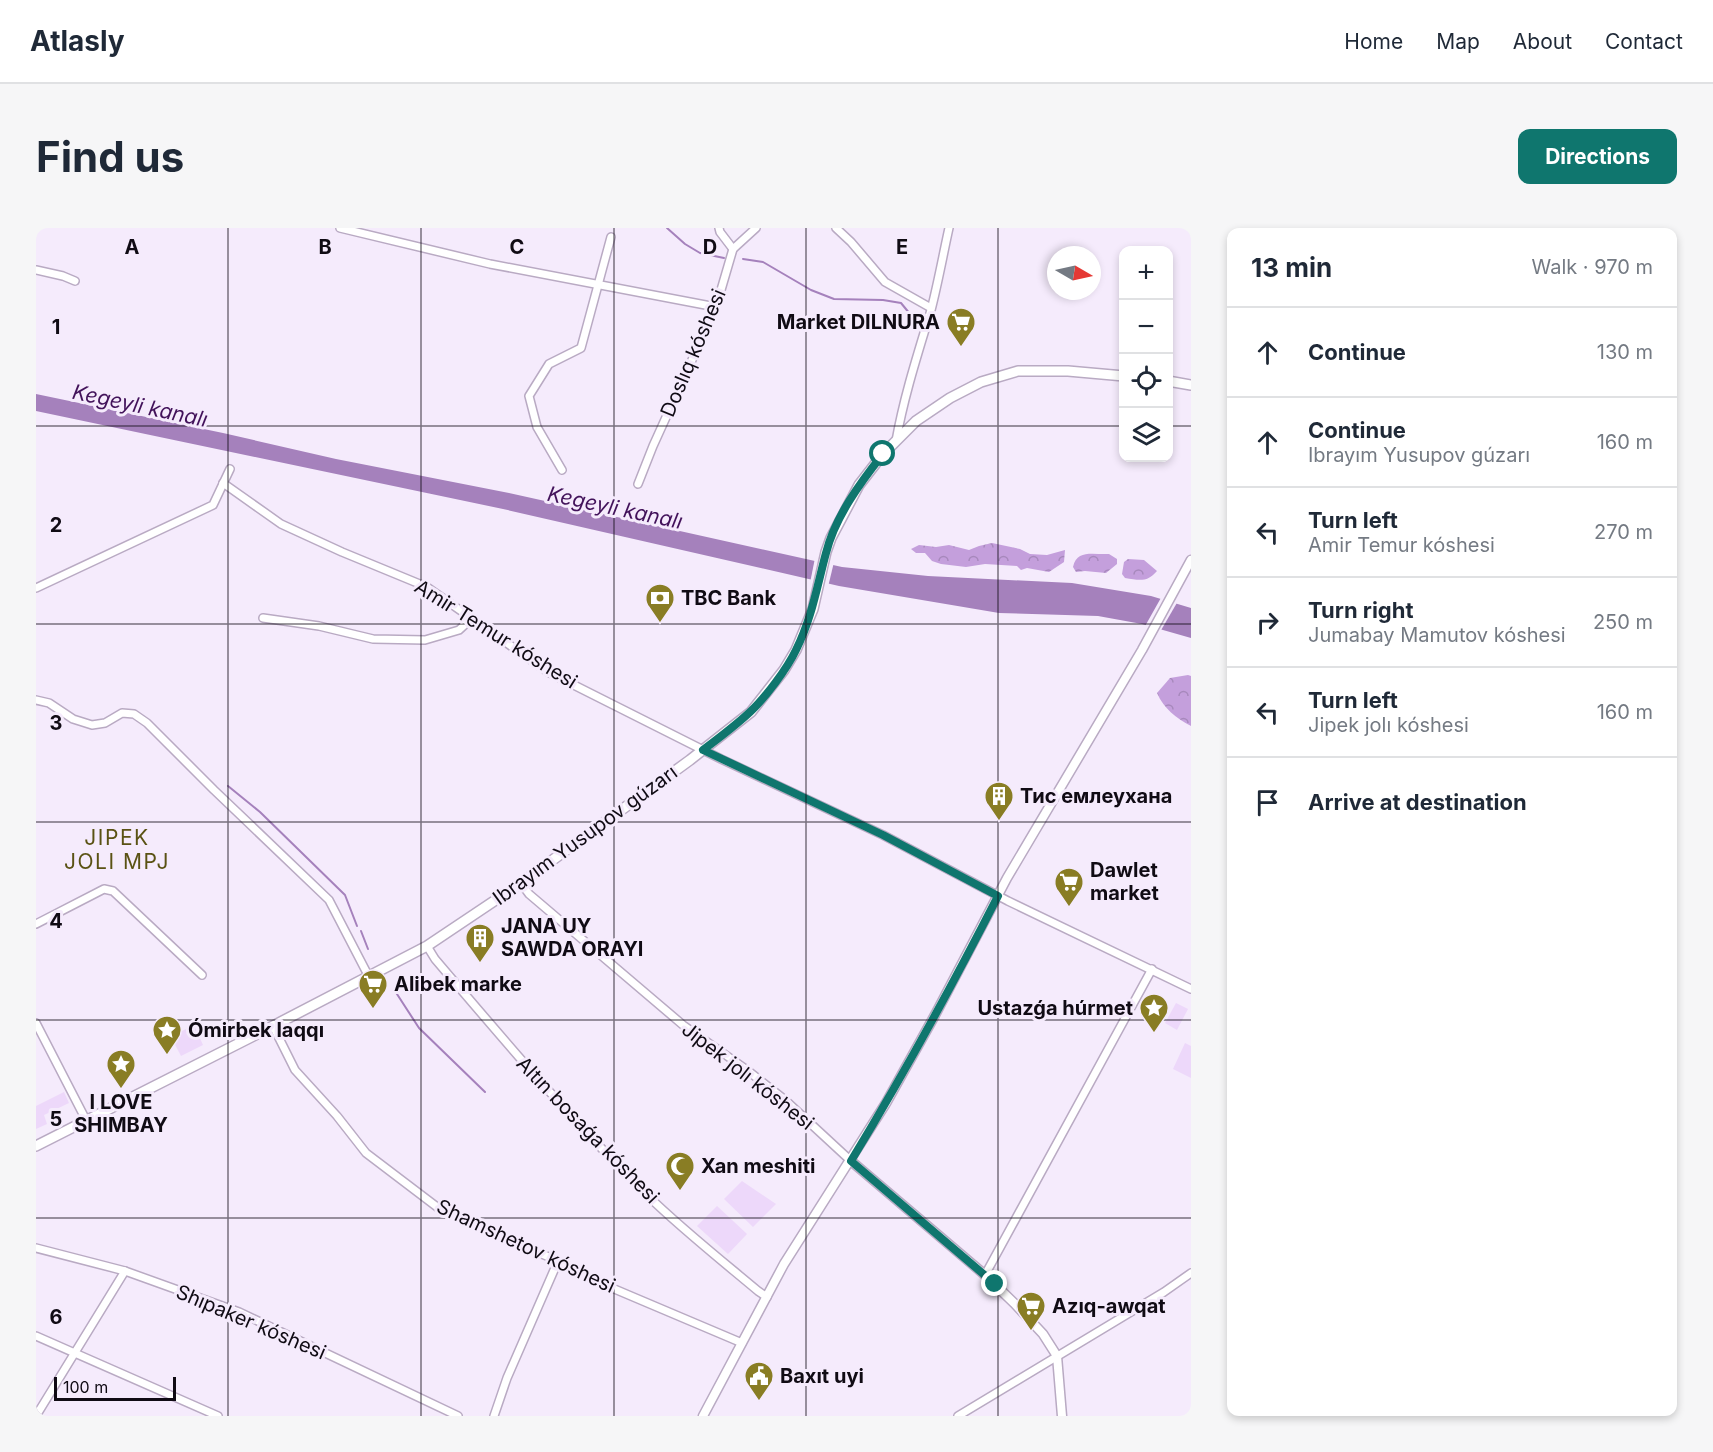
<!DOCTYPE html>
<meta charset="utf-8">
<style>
:root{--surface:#fff;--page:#f6f6f7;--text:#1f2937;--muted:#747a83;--line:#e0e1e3;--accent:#0f766e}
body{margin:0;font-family:Inter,sans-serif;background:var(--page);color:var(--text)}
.controls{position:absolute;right:18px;top:18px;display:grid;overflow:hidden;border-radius:12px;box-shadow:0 3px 9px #0003}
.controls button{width:54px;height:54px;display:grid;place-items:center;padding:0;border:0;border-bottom:2px solid var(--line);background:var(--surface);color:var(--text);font:30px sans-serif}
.compass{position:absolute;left:1011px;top:18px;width:54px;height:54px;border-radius:50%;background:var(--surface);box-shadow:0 3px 9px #0003;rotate:99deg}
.scale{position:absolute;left:18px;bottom:15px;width:122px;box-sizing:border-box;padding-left:6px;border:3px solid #100b14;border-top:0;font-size:16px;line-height:21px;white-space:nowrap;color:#100b14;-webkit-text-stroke:4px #f5ebfc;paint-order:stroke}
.stop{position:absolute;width:18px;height:18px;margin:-14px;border:4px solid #0f766e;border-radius:50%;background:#fff}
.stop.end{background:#0f766e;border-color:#fff;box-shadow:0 2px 6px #0008}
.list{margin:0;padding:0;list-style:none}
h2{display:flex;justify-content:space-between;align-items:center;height:78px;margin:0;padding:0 24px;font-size:26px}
h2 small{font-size:20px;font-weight:400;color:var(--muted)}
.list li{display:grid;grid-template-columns:39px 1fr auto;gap:18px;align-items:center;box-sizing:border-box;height:90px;padding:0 24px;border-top:2px solid var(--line)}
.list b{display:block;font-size:22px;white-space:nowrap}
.list p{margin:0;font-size:20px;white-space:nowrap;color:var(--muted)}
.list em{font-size:20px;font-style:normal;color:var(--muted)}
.icon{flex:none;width:33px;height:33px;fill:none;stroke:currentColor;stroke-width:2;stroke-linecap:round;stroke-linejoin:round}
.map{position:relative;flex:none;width:1155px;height:1188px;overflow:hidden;border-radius:12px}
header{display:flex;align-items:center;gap:36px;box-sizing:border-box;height:84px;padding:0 30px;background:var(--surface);border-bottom:2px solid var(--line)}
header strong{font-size:28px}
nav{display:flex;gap:33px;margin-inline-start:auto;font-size:21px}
.intro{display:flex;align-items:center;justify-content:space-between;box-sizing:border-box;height:144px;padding:0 36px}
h1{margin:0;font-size:42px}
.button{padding:15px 27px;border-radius:12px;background:var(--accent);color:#fff;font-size:21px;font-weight:700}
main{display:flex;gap:36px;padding:0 36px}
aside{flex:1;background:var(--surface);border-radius:12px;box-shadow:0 3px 9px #0003}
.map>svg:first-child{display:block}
</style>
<header>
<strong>Atlasly</strong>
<nav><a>Home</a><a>Map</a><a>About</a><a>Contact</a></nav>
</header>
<div class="intro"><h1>Find us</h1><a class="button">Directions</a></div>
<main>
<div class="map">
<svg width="1155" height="1188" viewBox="0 0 1155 1188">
<defs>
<pattern id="forest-crowns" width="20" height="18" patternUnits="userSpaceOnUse" patternTransform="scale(1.5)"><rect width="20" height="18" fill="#c49fdc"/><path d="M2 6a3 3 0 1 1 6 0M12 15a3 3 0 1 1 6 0" fill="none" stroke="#a788bc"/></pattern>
</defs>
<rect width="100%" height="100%" fill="#f5ebfc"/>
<g fill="#edd8fa">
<path d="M1140,775L1152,781L1141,802L1129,795Z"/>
<path d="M154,799H159L167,817L145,828L136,811L138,807Z"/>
<path d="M1149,815L1155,818V850L1137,841Z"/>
<path d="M28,864L33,875L8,887L11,896L0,901V878Z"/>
<path d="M706,953L740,976L717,999L688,971Z"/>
<path d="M681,978L711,1006L692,1026L661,998Z"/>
</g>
<g fill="url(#forest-crowns)">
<path d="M956,315L984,321L994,326L1011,327L1029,322L1028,334L1013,344L991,340L985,342L981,338L949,336L930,339L905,336L896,333L889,325H880L875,321L883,317L900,319L913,317L933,322L943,318Z"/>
<path d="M1073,326L1081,331V336L1070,345L1049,343L1040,344L1037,339C1041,321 1057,327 1073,326Z"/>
<path d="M1092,331L1108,332L1121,343C1111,355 1103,352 1089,350L1086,346L1088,334Z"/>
<path d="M1152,447L1155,448V498C1140,490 1128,481 1121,465L1134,450Z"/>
</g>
<path fill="#a581bc" d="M0,166L187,205L300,231L473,265L806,339L892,348L1036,355L1115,368L1155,380V410L1106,396L1062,388L963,385L803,358L467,281L0,183Z"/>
<g fill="#f5ebfc">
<path d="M779,330L798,334L792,359L774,355Z"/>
<path d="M1126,368L1142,373L1124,404L1108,400Z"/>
</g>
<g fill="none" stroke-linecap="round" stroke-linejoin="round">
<g stroke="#a581bc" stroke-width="2">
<path d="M631,0L649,16L664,25L688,30"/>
<path d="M707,31L727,34L775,62L798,71L847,72L865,75L883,97"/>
<path d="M192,558L224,584L309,667L321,698"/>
<path d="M325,703L332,721"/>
<path d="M359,763L383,800L449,864"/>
</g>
<g stroke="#b9aac3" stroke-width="10">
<g id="minor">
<path d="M304,0L454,36L680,79"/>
<path d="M683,0L684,4L697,21"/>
<path d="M800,0L815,14L849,54L895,80"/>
<path d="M0,42L27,48L39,53"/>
<path d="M860,213C868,168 882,125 895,82C902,55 907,27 913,0"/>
<path d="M526,242L501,199L493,168L513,136L545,120L575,9"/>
<path d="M187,255L245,296L306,324L391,359L512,444L685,531L847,607L972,673L1155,761"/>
<path d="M602,256L617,218L680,79L697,21L720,0"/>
<path d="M0,360L177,277L194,241"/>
<path d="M227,390L283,398L337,411L389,412L423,402L436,390"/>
<path d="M0,472L13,475L37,491L56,497L69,495L86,485L98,486L111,495L178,562L293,672L333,749"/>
<path d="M485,655L493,666L647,797L711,842L749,872L815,933"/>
<path d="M0,696L68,661L77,663L166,747"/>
<path d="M391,718L399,731C468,812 536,893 612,968C646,1001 685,1032 722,1063L731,1069"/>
<path d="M0,795L50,892"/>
<path d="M237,798L259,842L301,888L330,925L405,982L522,1033L569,1057L706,1115"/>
<path d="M0,1020L89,1043L203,1084L422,1188"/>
<path d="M949,1047L1116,741"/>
<path d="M0,1108L182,1188"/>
<path d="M0,1188L89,1043"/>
<path d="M458,1188L471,1150L522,1033"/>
<path d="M922,1188L1128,1064L1155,1045"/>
</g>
</g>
<g stroke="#b9aac3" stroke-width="11">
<g id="tertiary">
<path d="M815,933L949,1047L978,1075L1007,1106L1021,1128L1026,1188"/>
<path d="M667,1188L748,1036L850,875L899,787L971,650L1106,422L1155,332"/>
</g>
</g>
<g stroke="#b9aac3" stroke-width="12">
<g id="secondary">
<path d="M1132,153L1155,157"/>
<path d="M0,918L237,798L391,718L485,655L654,532L715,484L748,442L760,422L777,381L790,324L795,310L823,257L847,226L880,193L914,170L945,154L982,143H1032L1088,148"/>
</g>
</g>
<use href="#minor" stroke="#fff" stroke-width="7"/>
<use href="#tertiary" stroke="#fff" stroke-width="8"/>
<use href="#secondary" stroke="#fff" stroke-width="9"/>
</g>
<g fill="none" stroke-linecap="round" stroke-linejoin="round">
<path stroke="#0f766e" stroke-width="8" d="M847,226C824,255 799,289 790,325C781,358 776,390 760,422C751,441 729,470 714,484C699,498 683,510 667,522L847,607L962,668C916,758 868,846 815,933L959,1056"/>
</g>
<path fill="none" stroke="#100b14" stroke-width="1.5" stroke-opacity="0.55" d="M192,0V1188M385,0V1188M578,0V1188M770,0V1188M962,0V1188M0,198H1088M1132,198H1155M0,396H1155M0,594H1155M0,792H1155M0,990H1155"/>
<defs>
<g id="supermarket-pin" transform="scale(1.5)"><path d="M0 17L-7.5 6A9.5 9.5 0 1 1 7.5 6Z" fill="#897d24" stroke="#f5ebfc"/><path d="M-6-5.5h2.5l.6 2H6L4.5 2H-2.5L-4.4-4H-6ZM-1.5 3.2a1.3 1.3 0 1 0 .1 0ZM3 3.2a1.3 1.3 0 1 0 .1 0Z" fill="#fff"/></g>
<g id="bank-pin" transform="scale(1.5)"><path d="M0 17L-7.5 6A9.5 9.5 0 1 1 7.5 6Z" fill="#897d24" stroke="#f5ebfc"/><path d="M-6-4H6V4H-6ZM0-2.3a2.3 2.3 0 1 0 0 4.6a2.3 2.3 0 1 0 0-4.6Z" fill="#fff"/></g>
<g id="building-pin" transform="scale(1.5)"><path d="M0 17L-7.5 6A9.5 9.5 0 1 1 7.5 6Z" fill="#897d24" stroke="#f5ebfc"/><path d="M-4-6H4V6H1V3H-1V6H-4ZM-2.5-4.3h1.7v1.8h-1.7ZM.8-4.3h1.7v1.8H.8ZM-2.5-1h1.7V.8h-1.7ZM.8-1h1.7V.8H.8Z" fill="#fff"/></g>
<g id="sight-pin" transform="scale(1.5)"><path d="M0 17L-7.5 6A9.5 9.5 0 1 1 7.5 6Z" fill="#897d24" stroke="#f5ebfc"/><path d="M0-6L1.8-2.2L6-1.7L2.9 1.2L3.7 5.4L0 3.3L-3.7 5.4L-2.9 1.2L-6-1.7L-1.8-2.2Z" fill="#fff"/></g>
<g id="mosque-pin" transform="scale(1.5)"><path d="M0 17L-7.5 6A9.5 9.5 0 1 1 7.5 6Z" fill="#897d24" stroke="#f5ebfc"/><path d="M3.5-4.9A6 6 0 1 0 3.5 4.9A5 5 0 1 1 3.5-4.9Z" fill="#fff"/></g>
<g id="civic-pin" transform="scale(1.5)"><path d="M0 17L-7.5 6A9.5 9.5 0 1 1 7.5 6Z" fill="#897d24" stroke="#f5ebfc"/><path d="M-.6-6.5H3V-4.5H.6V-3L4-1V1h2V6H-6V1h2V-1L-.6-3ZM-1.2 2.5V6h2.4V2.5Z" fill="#fff"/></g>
</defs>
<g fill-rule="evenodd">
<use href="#supermarket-pin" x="925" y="94"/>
<use href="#bank-pin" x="624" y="370"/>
<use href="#building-pin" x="963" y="568"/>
<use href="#supermarket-pin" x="1033" y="654"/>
<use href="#building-pin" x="444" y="710"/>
<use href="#supermarket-pin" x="337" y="756"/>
<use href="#sight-pin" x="1118" y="780"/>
<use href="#sight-pin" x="131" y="802"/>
<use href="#sight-pin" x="85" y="836"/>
<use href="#mosque-pin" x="644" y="938"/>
<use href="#supermarket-pin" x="995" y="1078"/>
<use href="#civic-pin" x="723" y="1148"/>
</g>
<g text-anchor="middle" stroke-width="6" stroke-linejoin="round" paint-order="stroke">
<g font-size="20" font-weight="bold" fill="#100b14" stroke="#f5ebfc" text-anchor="start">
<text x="904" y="101" text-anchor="end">Market DILNURA</text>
<text x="645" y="377">TBC Bank</text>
<text x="984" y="575">Тис емлеухана</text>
<text x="1054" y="649">Dawlet<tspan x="1054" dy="23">market</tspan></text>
<text x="465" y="705">JANA UY<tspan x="465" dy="23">SAWDA ORAYI</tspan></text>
<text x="358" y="763">Alibek marke</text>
<text x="1097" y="787" text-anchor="end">Ustazǵa húrmet</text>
<text x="152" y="809">Ómirbek laqqı</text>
<text x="85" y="881" text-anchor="middle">I LOVE<tspan x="85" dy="23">SHIMBAY</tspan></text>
<text x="665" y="945">Xan meshiti</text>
<text x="1016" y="1085">Azıq-awqat</text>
<text x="744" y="1155">Baxıt uyi</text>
</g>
<g font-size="20" fill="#100b14" stroke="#f5ebfc">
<text transform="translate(657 125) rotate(-67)" y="7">Doslıq kóshesi</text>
<text transform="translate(460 406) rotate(32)" y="7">Amir Temur kóshesi</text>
<text transform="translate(549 607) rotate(-36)" y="7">Ibrayım Yusupov gúzarı</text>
<text transform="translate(712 848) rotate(38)" y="7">Jipek jolı kóshesi</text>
<text transform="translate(552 902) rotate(46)" y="7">Altın bosaǵa kóshesi</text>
<text transform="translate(490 1018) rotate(25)" y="7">Shamshetov kóshesi</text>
<text transform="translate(215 1094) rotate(23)" y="7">Shıpaker kóshesi</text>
</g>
<g font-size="21" font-style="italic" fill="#42125a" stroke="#f5ebfc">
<text transform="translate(104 178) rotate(12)" y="7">Kegeyli kanalı</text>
<text transform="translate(579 280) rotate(12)" y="7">Kegeyli kanalı</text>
</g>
<g font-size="21" letter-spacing="1.5" fill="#5a5214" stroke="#f5ebfc">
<text x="81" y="617">JIPEK<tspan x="81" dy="24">JOLI MPJ</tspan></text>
</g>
</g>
<g font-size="20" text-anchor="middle" font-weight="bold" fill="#100b14" stroke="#f5ebfc" stroke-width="6" stroke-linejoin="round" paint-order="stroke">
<text x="96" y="26">A</text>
<text x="289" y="26">B</text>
<text x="481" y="26">C</text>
<text x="674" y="26">D</text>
<text x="866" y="26">E</text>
<text x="20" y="106">1</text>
<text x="20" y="304">2</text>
<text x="20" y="502">3</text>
<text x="20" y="700">4</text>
<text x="20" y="898">5</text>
<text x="20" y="1096">6</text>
</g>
</svg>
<div class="controls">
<button>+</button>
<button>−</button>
<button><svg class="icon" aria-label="locate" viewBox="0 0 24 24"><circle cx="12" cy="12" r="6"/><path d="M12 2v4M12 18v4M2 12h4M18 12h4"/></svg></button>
<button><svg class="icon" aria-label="layers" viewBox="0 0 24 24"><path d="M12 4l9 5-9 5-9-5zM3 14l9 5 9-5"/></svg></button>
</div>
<svg class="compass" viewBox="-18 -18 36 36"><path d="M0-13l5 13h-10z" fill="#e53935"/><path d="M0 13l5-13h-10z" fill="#747a83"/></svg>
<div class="scale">100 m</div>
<div class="stop" style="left:847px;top:226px"></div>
<div class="stop end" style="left:959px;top:1056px"></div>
</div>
<aside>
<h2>13 min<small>Walk · 970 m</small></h2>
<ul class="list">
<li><svg class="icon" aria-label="ahead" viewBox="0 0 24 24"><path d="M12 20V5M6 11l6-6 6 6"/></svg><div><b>Continue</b></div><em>130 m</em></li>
<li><svg class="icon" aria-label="ahead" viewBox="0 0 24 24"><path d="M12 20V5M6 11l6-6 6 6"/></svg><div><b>Continue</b><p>Ibrayım Yusupov gúzarı</p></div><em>160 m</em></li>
<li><svg class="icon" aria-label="left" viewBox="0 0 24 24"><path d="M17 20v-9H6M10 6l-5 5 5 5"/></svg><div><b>Turn left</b><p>Amir Temur kóshesi</p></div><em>270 m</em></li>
<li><svg class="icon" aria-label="right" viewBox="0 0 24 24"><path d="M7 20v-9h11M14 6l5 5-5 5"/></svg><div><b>Turn right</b><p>Jumabay Mamutov kóshesi</p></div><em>250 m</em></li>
<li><svg class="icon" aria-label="left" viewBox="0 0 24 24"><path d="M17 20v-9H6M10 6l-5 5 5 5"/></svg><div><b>Turn left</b><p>Jipek jolı kóshesi</p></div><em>160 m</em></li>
<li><svg class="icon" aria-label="arrive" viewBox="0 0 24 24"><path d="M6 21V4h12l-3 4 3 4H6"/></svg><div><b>Arrive at destination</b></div></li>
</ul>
</aside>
</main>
